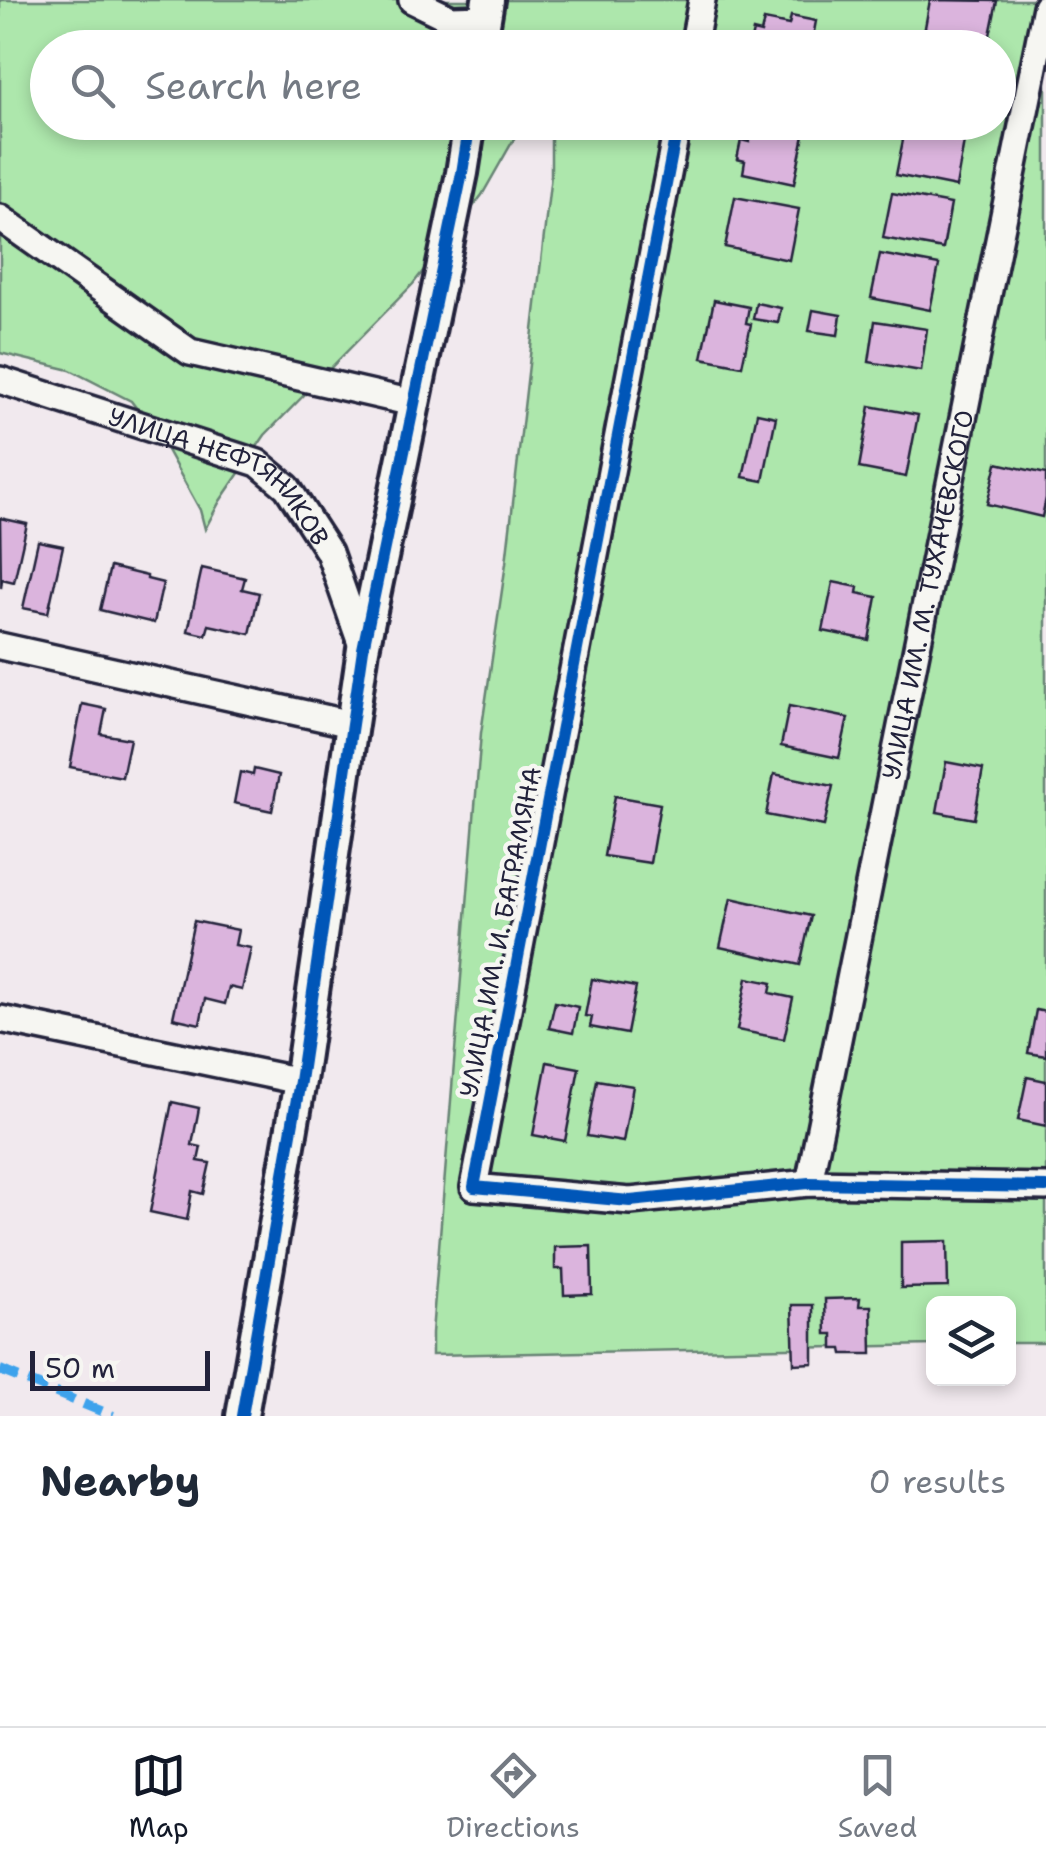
<!DOCTYPE html>
<meta charset="utf-8">
<style>
:root{--surface:#fff;--page:#f2f2f3;--text:#1f2937;--muted:#747a83;--line:#e0e1e3;--accent:#111827}
body{margin:0;font-family:"Shantell Sans",sans-serif;background:var(--page);color:var(--text)}
.controls{position:absolute;right:30px;bottom:30px;display:grid;overflow:hidden;border-radius:15px;box-shadow:0 5px 15px #0003}
.controls button{width:90px;height:90px;display:grid;place-items:center;padding:0;border:0;border-bottom:2px solid var(--line);background:var(--surface);color:var(--text);font:50px sans-serif}
.scale{position:absolute;left:30px;bottom:25px;width:180px;box-sizing:border-box;padding-left:10px;border:5px solid #22223b;border-top:0;font-size:28px;line-height:35px;white-space:nowrap;color:#22223b;-webkit-text-stroke:8px #f6f6f2;paint-order:stroke}
.list{margin:0;padding:0;list-style:none}
h2{display:flex;justify-content:space-between;align-items:center;height:130px;margin:0;padding:0 40px;font-size:42px}
h2 small{font-size:32px;font-weight:400;color:var(--muted)}
.icon{flex:none;width:55px;height:55px;fill:none;stroke:currentColor;stroke-width:2;stroke-linecap:round;stroke-linejoin:round}
.map{position:relative;flex:none;width:1046px;height:1416px;overflow:hidden}
.search{position:absolute;background:var(--surface);box-shadow:0 5px 15px #0003;left:30px;right:30px;top:30px;height:110px;display:flex;align-items:center;gap:25px;box-sizing:border-box;padding:0 35px;border-radius:55px;color:var(--muted);font-size:38px}
.sheet{height:310px;background:var(--surface)}
nav{display:flex;justify-content:space-around;align-items:center;box-sizing:border-box;height:140px;border-top:2px solid var(--line);background:var(--surface);font-size:28px;color:var(--muted)}
nav a{display:grid;justify-items:center;gap:5px}
nav .on{color:var(--accent)}
.map>svg:first-child{display:block}
</style>
<div class="map">
<svg width="1046" height="1416" viewBox="0 0 1046 1416">
<rect width="100%" height="100%" fill="#f1e9ee"/>
<filter id="ink" filterUnits="userSpaceOnUse"><feTurbulence type="fractalNoise" baseFrequency=".01" numOctaves="2"/><feDisplacementMap in="SourceGraphic" scale="20" xChannelSelector="R" yChannelSelector="G"/><feConvolveMatrix kernelMatrix="1 2 1 2 8 2 1 2 1" color-interpolation-filters="sRGB"/></filter>
<g filter="url(#ink)">
<path fill="#ade7ac" stroke="#688474" stroke-width="2.5" d="M0,0H1046V1343H1009L1008,1304H934L933,1345L432,1355V1333L481,733L506,563L551,175V123L998,122V48H48V122L523,123L482,195L413,284L265,435L220,501L205,529L200,510L163,443L131,401L70,370L0,353Z"/>
<g fill="#dbb4dd" stroke="#22223b" stroke-width="2.5">
<path d="M930,0L997,1L988,45L924,33Z"/>
<path d="M791,16L816,21L811,48H749L753,31L761,33L764,20L789,25Z"/>
<path d="M779,125L805,130L794,184L743,173L745,161L737,159L741,140L749,142L752,129L777,134Z"/>
<path d="M905,130L964,142L956,187L896,175Z"/>
<path d="M892,193L951,204L943,249L883,238Z"/>
<path d="M735,197L799,209L789,260L725,247Z"/>
<path d="M880,254L939,265L930,310L871,298Z"/>
<path d="M714,300L749,307L746,323L751,324L742,366L702,358Z"/>
<path d="M756,303L781,308L778,323L753,319Z"/>
<path d="M813,310L841,315L838,335L809,331Z"/>
<path d="M875,321L927,329L921,371L869,362Z"/>
<path d="M870,406L918,415L906,477L859,468Z"/>
<path d="M757,413L776,417L763,481L743,477Z"/>
<path d="M997,463L1046,474V498L1042,517L987,504Z"/>
<path d="M0,518L27,524L14,582L2,579L1,588Z"/>
<path d="M38,541L63,546L48,613L23,608Z"/>
<path d="M110,567L147,576V579L163,583L154,623L100,610Z"/>
<path d="M202,568L245,578L242,589L259,593L250,634L209,625L206,635L188,631Z"/>
<path d="M833,582L858,587L857,593L877,597L869,640L823,631Z"/>
<path d="M82,704L106,709L101,734L130,739L122,777L70,767Z"/>
<path d="M789,706L848,718L839,758L781,746Z"/>
<path d="M946,762L983,769L974,819L937,812Z"/>
<path d="M254,769L279,775L272,811L234,803L240,772L253,775Z"/>
<path d="M774,774L833,786L824,826L766,815Z"/>
<path d="M615,796L660,804L650,863L604,856Z"/>
<path d="M731,898L811,916L800,965L720,947Z"/>
<path d="M194,921L238,930L235,945L251,948L242,990L229,987L225,1004L205,999L200,1024L173,1018Z"/>
<path d="M747,978L772,983L770,993L793,998L784,1039L737,1030Z"/>
<path d="M592,979L636,987L627,1034L590,1027L592,1017L585,1016Z"/>
<path d="M555,1002L578,1007L573,1033L549,1028Z"/>
<path d="M1036,1010L1046,1012V1056L1028,1053Z"/>
<path d="M547,1062L579,1068L565,1141L533,1135Z"/>
<path d="M1027,1077L1046,1081V1126L1018,1120Z"/>
<path d="M597,1080L633,1086L623,1142L587,1136Z"/>
<path d="M172,1102L199,1108L192,1145L201,1147L198,1161L210,1163L203,1194L192,1191L187,1220L150,1212Z"/>
<path d="M947,1241L948,1287L901,1288V1242Z"/>
<path d="M591,1246L592,1294L564,1295L563,1269H555V1247Z"/>
<path d="M860,1298L859,1306H871L872,1354H843L842,1349H833V1334H826L825,1299Z"/>
<path d="M792,1305H813V1363L794,1364Z"/>
</g>
<g fill="none" stroke-linecap="round" stroke-linejoin="round">
<g stroke="#22223b" stroke-width="32">
<g id="minor">
<path d="M412,0L451,19L485,18"/>
<path d="M693,48L702,0"/>
<path d="M678,122L474,1187L630,1201L809,1183L1046,1187"/>
<path d="M0,218L190,352L413,403"/>
<path id="s1" d="M0,380L258,463L287,487L329,552L363,649"/>
<path d="M0,646L351,724"/>
<path d="M0,1019L300,1081"/>
<path id="s2" d="M809,1183L1046,7"/>
</g>
</g>
<g stroke="#22223b" stroke-width="38">
<g id="tertiary">
<path d="M480,48L488,0"/>
<path d="M242,1416L300,1081L363,649L462,173L470,122"/>
</g>
</g>
<use href="#minor" stroke="#f6f6f2" stroke-width="25"/>
<use href="#tertiary" stroke="#f6f6f2" stroke-width="30"/>
<path stroke="#3ea2ec" stroke-width="10" stroke-dasharray="20 10" stroke-linecap="butt" d="M0,1370L113,1416"/>
<g stroke="#f6f6f2" stroke-width="19">
<g id="cycleway">
<path d="M678,122L474,1187L630,1201L809,1183L1046,1187"/>
<path d="M242,1416L300,1081L363,649L462,173L470,122"/>
</g>
</g>
<use href="#cycleway" stroke="#0057b8" stroke-width="12"/>
</g>
</g>
<g text-anchor="middle" stroke-width="9" stroke-linejoin="round" paint-order="stroke">
<g font-size="25" fill="#22223b" stroke="#f6f6f2">
<text dy="9" stroke="none"><textPath href="#s1" startOffset="245">УЛИЦА НЕФТЯНИКОВ</textPath></text>
<text dy="9" stroke="none"><textPath href="#s2" startOffset="600">УЛИЦА ИМ. М. ТУХАЧЕВСКОГО</textPath></text>
<text transform="translate(500 932) rotate(-79)" y="9">УЛИЦА ИМ. И. БАГРАМЯНА</text>
</g>
</g>
</svg>
<div class="controls">
<button><svg class="icon" aria-label="layers" viewBox="0 0 24 24"><path d="M12 4l9 5-9 5-9-5zM3 14l9 5 9-5"/></svg></button>
</div>
<div class="scale">50 m</div>
<div class="search"><svg class="icon" aria-label="search" viewBox="0 0 24 24"><circle cx="10" cy="10" r="6"/><path d="M15 15l6 6"/></svg>Search here</div>
</div>
<section class="sheet">
<h2>Nearby<small>0 results</small></h2>
<ul class="list">
</ul>
</section>
<nav>
<a class="on"><svg class="icon" aria-label="map" viewBox="0 0 24 24"><path d="M3 6l6-2 6 2 6-2v14l-6 2-6-2-6 2zM9 4v14M15 6v14"/></svg>Map</a>
<a><svg class="icon" aria-label="directions" viewBox="0 0 24 24"><path d="M12 3l9 9-9 9-9-9zM9 14v-3h6M13 9l2 2-2 2"/></svg>Directions</a>
<a><svg class="icon" aria-label="saved" viewBox="0 0 24 24"><path d="M7 4h10v16l-5-4-5 4z"/></svg>Saved</a>
</nav>
